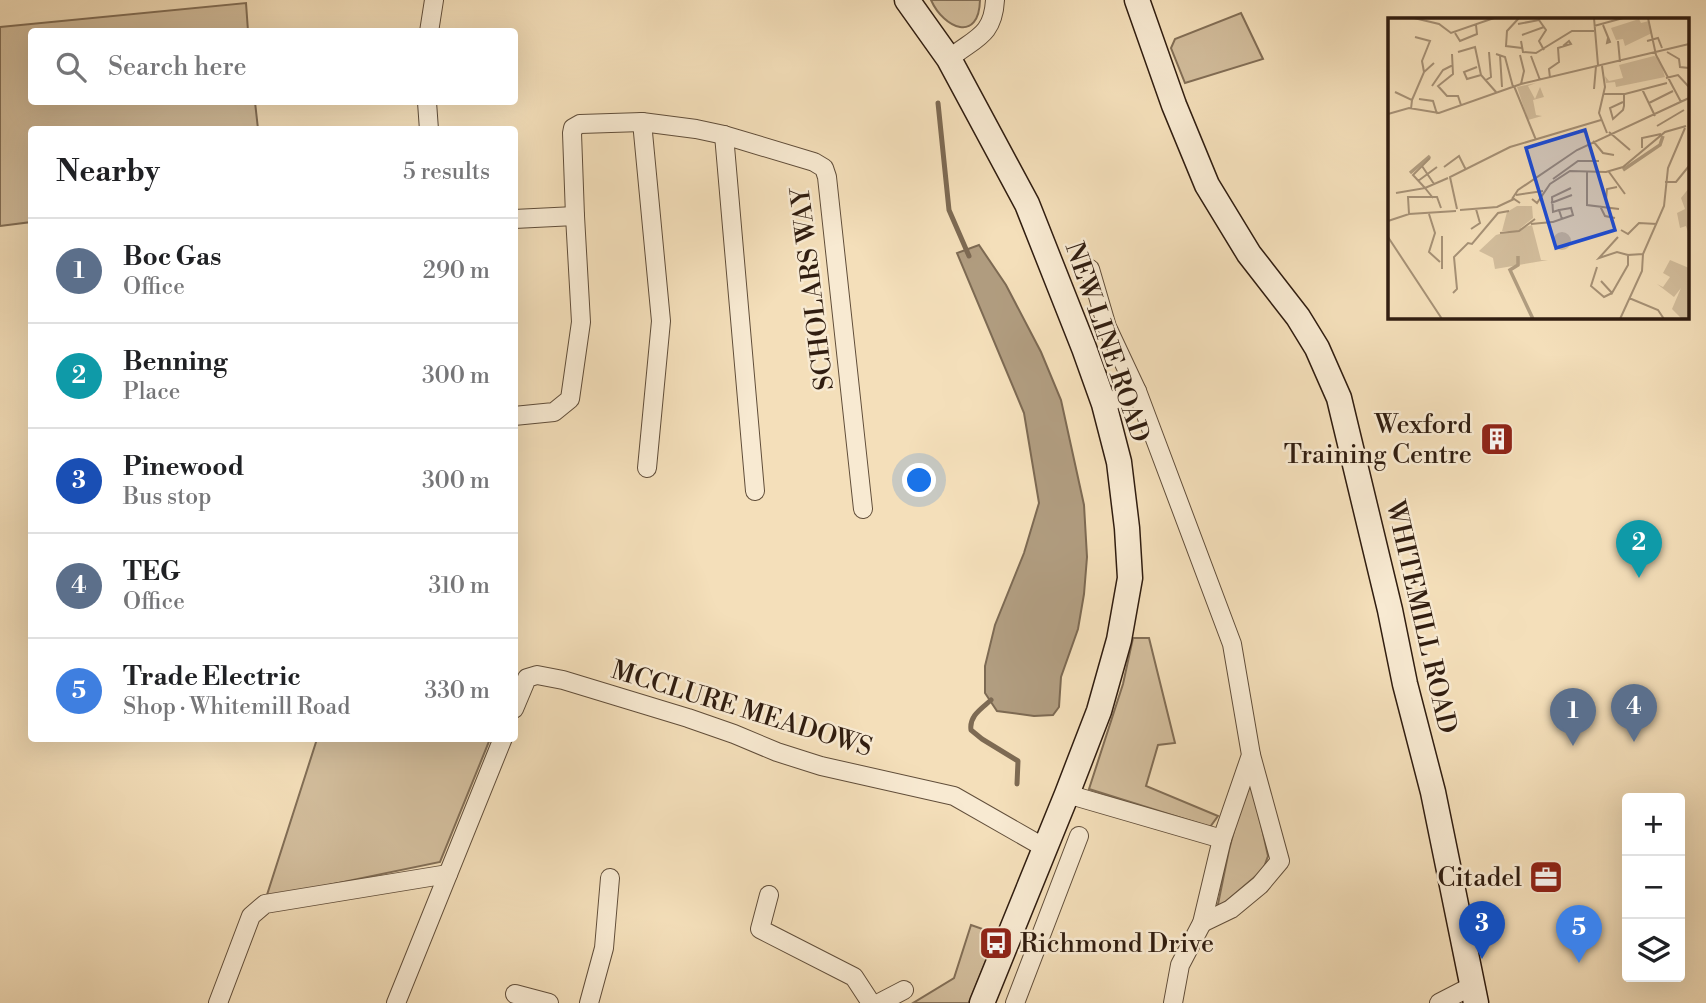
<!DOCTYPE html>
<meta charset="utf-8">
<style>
:root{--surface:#fff;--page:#f2f2f2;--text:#202124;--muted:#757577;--line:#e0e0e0;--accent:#8f2418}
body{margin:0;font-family:"Libre Bodoni",serif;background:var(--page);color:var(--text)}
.controls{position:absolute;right:21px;bottom:21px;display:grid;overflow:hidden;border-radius:7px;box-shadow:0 7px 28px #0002}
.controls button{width:63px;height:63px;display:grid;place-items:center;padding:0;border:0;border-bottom:2px solid var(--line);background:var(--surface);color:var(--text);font:35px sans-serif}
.you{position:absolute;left:920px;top:481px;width:24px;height:24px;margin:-18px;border:5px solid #fff;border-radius:50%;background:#1a73e8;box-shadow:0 0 0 10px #1a73e833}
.badge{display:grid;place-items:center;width:46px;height:46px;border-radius:50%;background:var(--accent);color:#fff;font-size:23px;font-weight:700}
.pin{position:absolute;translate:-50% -58px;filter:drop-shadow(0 2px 4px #0008)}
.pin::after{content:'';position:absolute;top:37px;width:24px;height:21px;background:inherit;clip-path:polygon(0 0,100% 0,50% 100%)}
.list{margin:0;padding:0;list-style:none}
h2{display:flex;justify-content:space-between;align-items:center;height:91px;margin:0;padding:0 28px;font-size:30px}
h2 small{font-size:23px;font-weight:400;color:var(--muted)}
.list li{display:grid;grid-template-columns:46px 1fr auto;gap:21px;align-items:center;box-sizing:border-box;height:105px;padding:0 28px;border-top:2px solid var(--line)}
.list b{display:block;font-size:26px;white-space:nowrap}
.list p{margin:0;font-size:23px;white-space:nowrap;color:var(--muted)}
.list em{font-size:23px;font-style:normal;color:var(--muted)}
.icon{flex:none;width:38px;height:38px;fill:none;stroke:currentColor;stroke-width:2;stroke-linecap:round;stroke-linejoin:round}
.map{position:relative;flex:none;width:1706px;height:1003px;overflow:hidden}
.search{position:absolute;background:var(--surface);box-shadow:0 7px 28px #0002;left:28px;top:28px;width:490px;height:77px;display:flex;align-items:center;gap:18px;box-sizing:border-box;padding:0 24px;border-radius:7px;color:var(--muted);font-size:26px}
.panel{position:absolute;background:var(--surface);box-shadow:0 7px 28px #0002;left:28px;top:126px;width:490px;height:616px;border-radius:7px}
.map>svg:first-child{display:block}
</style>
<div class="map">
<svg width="1706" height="1003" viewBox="0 0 1706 1003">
<rect width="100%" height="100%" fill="#f4dfba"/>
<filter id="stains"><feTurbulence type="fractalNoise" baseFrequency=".00286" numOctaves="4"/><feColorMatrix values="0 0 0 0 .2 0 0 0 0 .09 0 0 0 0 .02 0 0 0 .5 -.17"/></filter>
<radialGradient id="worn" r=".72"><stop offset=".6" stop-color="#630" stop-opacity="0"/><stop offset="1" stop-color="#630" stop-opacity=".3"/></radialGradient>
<g fill="#d3be9d" stroke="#826e56" stroke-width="2">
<path d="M931,0H980C979,43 944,29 931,0Z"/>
<path d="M246,3L248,31L32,32V102H255L258,129L32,130L31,222L0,226V27Z"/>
<path d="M1241,13L1263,59L1185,83L1171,48L1175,39Z"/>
<path d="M1133,638H1149L1175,743L1158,745L1146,786L1218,816L1210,827L1089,789L1123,684Z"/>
<path d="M317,739H490L440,862L266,898Z"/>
<path d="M1252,783L1268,856L1263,870L1217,909L1229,850L1246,785Z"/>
<path d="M971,925L997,934L969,1003H913L954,978Z"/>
</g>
<path fill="#b19d80" stroke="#7d6a53" stroke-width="2" d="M979,245L1006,285L1041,352L1061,400L1084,505L1087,557L1084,594L1078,629L1061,677L1059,707L1053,715L1034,716L997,711L985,693V666L995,625L1024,553L1039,503L1024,413L957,253Z"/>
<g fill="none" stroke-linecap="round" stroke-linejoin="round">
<g stroke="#7d6a53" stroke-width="5">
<path d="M938,103L949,210L969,256"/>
<path d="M991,700C981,709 969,716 971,730L982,739L1018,761L1017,784"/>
</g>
<g stroke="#614e3a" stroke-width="20">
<g id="street">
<path d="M429,32L434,0"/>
<path d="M949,59C974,38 993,37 995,0"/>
<path d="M427,102L429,130"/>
<path d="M642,122L661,321L647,468"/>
<path d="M724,135L755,491"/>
<path d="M575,216L572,133L573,128L580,124L642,122L696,129L724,135L814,162L824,168L827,177L863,509"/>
<path d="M514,219L575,216L581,322L570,399L554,412L514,416"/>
<path d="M1090,269L1107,327L1137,391L1232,644L1251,755L1222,839L1202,923L1180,965L1173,1003"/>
<path d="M1104,404L1137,391"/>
<path d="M514,709L527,678L537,675L563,680L688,718L734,734L777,752L821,766L954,796L1045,848"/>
<path d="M1067,794L1222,839"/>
<path d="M769,895L760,929L854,977L871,1003"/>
<path d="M1202,923L1231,909L1260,885L1280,861L1251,755"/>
<path d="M515,994L549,1003"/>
<path d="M218,1003L251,916L265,904L448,874"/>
<path d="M396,1003L503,738"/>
<path d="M589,1003L604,948L610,878"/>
<path d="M879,1003L904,990"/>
<path d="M1015,1003L1079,836"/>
<path d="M1439,1003L1472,986"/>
</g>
</g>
<g stroke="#301d10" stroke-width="27">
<g id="secondary">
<path d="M907,0L949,59L1027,204L1084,348L1104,404L1119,462L1127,528L1130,578L1119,640L1099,711L1067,794L982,1003"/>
<path d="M1137,0L1174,105L1207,185L1249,254L1298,317L1317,348L1339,398L1390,610L1405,684L1433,792L1476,1003"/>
</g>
</g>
<use href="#street" stroke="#f8ead2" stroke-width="18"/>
<use href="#secondary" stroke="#f8ead2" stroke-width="24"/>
</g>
<defs>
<g id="building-square" transform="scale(1.75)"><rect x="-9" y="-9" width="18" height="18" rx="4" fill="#8f2418" stroke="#f8ead2"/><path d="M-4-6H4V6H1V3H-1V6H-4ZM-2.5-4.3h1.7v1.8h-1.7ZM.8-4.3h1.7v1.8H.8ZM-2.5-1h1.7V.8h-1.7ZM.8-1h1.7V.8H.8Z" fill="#fff"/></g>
<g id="office-square" transform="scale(1.75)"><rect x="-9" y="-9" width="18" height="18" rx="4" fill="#8f2418" stroke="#f8ead2"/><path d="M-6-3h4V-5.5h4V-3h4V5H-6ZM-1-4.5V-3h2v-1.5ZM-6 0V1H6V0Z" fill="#fff"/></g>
<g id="bus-square" transform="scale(1.75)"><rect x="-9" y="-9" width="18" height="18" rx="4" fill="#8f2418" stroke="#f8ead2"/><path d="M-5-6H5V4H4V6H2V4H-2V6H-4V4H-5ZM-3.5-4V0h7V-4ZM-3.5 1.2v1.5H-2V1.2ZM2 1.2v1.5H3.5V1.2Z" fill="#fff"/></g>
</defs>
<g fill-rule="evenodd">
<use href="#building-square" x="1497" y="439"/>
<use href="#office-square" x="1546" y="877"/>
<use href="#bus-square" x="996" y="943"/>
</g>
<g text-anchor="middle" stroke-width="5" stroke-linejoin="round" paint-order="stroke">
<g font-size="26" fill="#301d10" stroke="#f8ead2">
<text transform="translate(812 289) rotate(-97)" y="9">SCHOLARS WAY</text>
<text transform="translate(1108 342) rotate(71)" y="9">NEW LINE ROAD</text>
<text transform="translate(1422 617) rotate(77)" y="9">WHITEMILL ROAD</text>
<text transform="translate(742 708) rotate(17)" y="9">MCCLURE MEADOWS</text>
</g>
<g font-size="26" fill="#301d10" stroke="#f8ead2" text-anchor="end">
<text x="1472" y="433">Wexford<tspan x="1472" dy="30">Training Centre</tspan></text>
<text x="1522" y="886">Citadel</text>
<text x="1020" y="952" text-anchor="start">Richmond Drive</text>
</g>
</g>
<g transform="translate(1388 18)">
<rect width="301" height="301" fill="#f4dfba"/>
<path d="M251,1L253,5L261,3L264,15L237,28L235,21L228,22L223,10ZM266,38L271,40L277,59L228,69L227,64L218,65L217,58L221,63L235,60L231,47ZM148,65L140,68L147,81L152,69L156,79L145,82L148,97L154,98L140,102L129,69ZM301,170V217L298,208L292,210L289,195L297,191L293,180ZM129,188H144L145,200L129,213H114L119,194ZM144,207L153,242H160L107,251L105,240L91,233L108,217ZM165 223a9 9 0 1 1 18 0a9 9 0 1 1-18 0ZM282,242L301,250V301H294L284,291L293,270L286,279L269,266L275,269L282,259L275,255Z" fill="#d3be9d"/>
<path fill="none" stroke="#b19d80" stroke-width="3.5" d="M235,152L272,127L275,118M22,155L42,138M130,238V247L122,252L145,301"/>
<path fill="none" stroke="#a69176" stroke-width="2" d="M26,0L51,6L63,15L106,0M131,0L119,13L118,28L134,30M206,0L210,47M260,0L268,37L293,84M130,6L151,2L158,12L151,23L156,32M215,7L222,24L219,25L220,20M206,8L235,0M67,15L72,23L89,16L88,7M134,17L156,9M27,19L42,23L34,43L36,54M133,23L135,34L148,35L184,13H206M230,23L232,44M259,23L270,20L274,30M70,34L87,29L93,57L108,74M279,34L291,41L292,49L301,50M64,36L65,56L50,68L59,78H70L73,87M108,36L117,39L125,69M112,37L114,69M132,37L136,53L133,66M143,38L152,62M214,48L217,69L211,95L219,115M89,49L76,54L79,61L93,57M162,60L161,51L171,44L170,30L183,26L181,23L175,28M278,60L290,57L301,69M98,62L103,59L101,34M44,68L55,52L65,47M126,68L148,122M206,71L208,48M254,71L267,98M7,74L24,82L23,91M216,76H237L279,65M31,81L45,83L49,96M24,82L36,54L46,45M235,84L222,90L225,101L235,92L236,88V76M261,85L285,73M0,96L21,90L51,95L133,66L301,26M269,108L296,92M221,114L242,132M205,123L215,135L226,137M254,130V120L273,116M42,140L25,157L37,170L60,160M34,148L46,166M56,149L71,138L78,152M199,153V187L231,191M221,154L237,176M165,161L190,143H211M30,163L49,149M277,164H288L301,148M8,175L37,170L45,180M128,177L155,173M124,181L130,172L189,132L301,80M144,181L149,185L162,166L182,153L218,154L235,149L277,114L298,108M218,182L219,171L229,169M163,185L184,177M212,188L217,198L227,200M69,191L62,159L122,129L213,102M72,192L109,189L126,181L132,185M171,192L165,194L164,179L183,170M21,196L20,179H49L53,190M41,196L47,215L41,234L52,244M0,203L21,196L68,193M143,206L164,204H165L185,197L183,190L171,192L174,201M83,211L92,205L88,191M233,212L240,216L251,205L269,206M112,215L131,213L147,201M0,219L54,301M230,219L211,240L229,234L240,237M209,249L203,268L216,279L224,275M54,251V218M213,263L224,275L240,247V237L255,236M65,275L69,271L66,239L80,225L84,226L110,195L121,193M241,280L270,292L276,301M232,301L254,253L255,236L276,188L280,150L297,110"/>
<path fill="#1d4ed8" fill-opacity="0.15" stroke="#1d4ed8" stroke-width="3.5" d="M197,112L227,212L168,230L138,130Z"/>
<rect width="301" height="301" fill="none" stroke="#301d10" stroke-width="3.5"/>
</g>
<rect width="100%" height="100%" filter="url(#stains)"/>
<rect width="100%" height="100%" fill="url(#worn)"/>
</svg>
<div class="controls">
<button>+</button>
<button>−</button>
<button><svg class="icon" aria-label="layers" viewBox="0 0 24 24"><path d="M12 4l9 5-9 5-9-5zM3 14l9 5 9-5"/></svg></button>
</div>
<div class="you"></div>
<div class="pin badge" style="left:1573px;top:746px;background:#5c6f8a">1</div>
<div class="pin badge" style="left:1639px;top:578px;background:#0f9aa8">2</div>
<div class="pin badge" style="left:1482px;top:959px;background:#1a4fb4">3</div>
<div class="pin badge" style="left:1634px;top:742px;background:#5c6f8a">4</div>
<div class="pin badge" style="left:1579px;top:963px;background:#3f7fe0">5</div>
<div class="search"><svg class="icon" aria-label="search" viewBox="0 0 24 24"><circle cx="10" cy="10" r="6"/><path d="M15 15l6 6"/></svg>Search here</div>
<section class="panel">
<h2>Nearby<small>5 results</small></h2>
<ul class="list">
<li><span class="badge" style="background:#5c6f8a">1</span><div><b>Boc Gas</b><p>Office</p></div><em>290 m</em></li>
<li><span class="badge" style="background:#0f9aa8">2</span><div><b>Benning</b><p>Place</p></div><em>300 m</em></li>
<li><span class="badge" style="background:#1a4fb4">3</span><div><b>Pinewood</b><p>Bus stop</p></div><em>300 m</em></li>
<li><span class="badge" style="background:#5c6f8a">4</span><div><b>TEG</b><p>Office</p></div><em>310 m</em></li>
<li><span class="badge" style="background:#3f7fe0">5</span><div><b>Trade Electric</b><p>Shop · Whitemill Road</p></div><em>330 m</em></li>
</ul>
</section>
</div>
